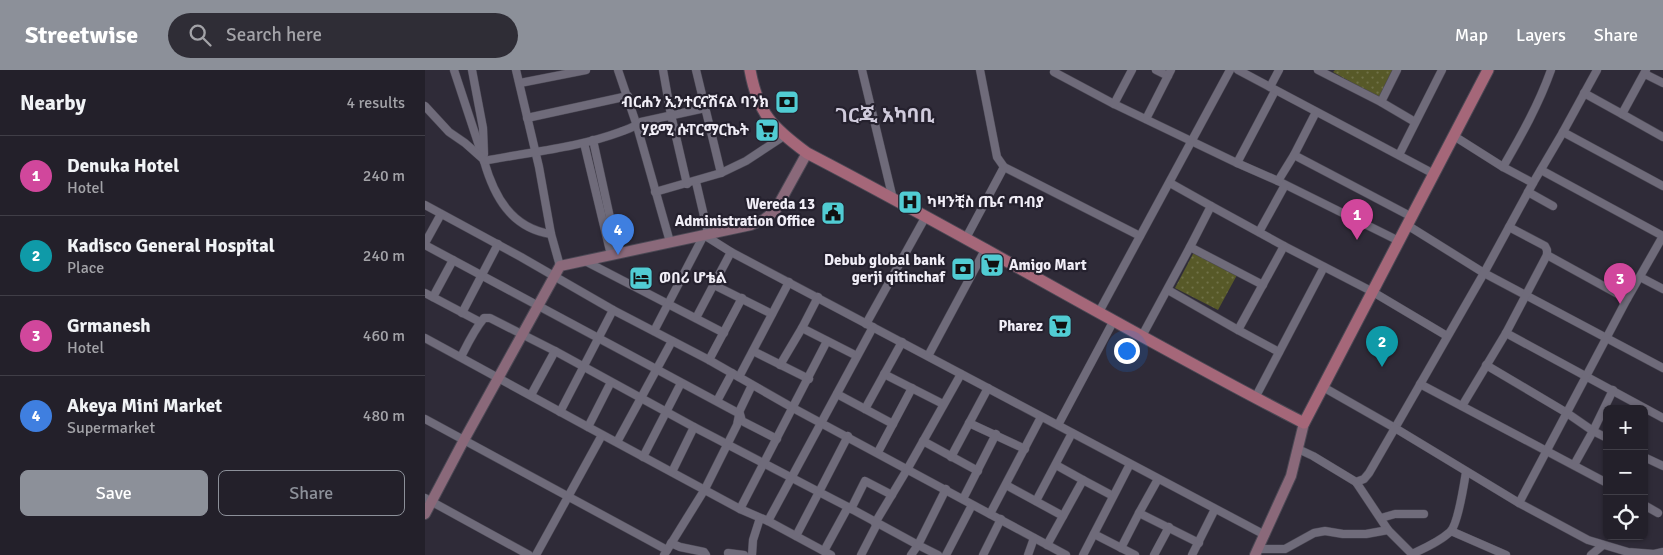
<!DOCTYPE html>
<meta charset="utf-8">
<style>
:root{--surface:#23202a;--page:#2f2d36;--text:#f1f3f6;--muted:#a3a3a8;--line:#403e47;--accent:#8c9099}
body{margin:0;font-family:Signika,"Noto Sans Ethiopic",sans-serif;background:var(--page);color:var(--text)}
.controls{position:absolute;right:15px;bottom:15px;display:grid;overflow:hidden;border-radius:8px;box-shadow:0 1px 4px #0004}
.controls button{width:45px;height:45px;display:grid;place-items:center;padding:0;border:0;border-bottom:1px solid var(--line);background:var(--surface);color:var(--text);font:25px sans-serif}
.you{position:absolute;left:701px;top:280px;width:18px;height:18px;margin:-12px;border:4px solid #fff;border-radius:50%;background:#1a73e8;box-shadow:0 0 0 8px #1a73e833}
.badge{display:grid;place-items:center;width:32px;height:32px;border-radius:50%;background:var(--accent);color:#fff;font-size:16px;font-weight:700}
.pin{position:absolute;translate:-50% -41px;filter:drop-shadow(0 1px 2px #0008)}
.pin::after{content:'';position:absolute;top:26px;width:18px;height:15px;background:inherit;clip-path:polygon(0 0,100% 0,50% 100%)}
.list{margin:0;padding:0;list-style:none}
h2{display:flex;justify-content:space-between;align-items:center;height:65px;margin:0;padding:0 20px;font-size:21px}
h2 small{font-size:16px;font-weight:400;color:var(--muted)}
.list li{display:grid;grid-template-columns:32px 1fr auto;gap:15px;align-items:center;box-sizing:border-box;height:80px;padding:0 20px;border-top:1px solid var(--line)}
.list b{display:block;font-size:19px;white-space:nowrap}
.list p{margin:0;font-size:16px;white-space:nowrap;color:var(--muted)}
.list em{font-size:16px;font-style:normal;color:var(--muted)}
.actions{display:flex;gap:10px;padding:15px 20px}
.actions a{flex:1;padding:11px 0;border:1px solid var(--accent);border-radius:8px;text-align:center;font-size:18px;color:var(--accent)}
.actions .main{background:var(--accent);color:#fff}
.icon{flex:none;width:28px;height:28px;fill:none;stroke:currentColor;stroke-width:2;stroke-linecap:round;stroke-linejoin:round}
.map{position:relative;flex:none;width:1238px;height:485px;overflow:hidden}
header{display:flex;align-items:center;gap:30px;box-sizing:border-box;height:70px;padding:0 25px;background:var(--accent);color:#fff}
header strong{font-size:24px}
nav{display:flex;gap:28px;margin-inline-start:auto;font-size:18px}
.search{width:350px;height:45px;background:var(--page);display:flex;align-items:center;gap:12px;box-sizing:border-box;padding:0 18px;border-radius:28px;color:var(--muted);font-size:19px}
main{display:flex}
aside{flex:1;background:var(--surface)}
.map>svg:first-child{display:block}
</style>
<header>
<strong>Streetwise</strong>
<div class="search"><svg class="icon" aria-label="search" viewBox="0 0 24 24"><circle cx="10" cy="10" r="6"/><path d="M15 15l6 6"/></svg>Search here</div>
<nav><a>Map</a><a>Layers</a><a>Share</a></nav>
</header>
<main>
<aside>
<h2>Nearby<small>4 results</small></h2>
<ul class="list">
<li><span class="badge" style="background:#d1479c">1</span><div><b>Denuka Hotel</b><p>Hotel</p></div><em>240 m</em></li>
<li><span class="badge" style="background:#0f9aa8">2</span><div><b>Kadisco General Hospital</b><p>Place</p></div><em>240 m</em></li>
<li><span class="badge" style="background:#d1479c">3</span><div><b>Grmanesh</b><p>Hotel</p></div><em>460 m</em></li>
<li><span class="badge" style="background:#3f7fe0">4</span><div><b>Akeya Mini Market</b><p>Supermarket</p></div><em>480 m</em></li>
</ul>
<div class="actions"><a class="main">Save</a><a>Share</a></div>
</aside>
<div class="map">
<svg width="1238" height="485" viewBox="0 0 1238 485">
<defs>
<pattern id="grass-dots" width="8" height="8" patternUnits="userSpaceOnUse" patternTransform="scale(1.25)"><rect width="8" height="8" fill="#575928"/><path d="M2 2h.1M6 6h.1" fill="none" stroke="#707148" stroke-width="1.8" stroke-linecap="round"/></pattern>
</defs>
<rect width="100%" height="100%" fill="#2f2b38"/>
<g fill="url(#grass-dots)">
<path d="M910,0H970L954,28L908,2Z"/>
<path d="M769,182L812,205L793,240L750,218Z"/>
</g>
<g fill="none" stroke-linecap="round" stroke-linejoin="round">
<g stroke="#4b4854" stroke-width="9">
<g id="street">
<path d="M29,0L59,91C69,126 86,158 126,164"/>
<path d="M47,0L58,58L59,84"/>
<path d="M91,0L114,97L126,164L135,196"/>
<path d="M193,0L212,56L245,172"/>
<path d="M238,0L246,45L262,114"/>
<path d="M271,0L296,103"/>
<path d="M437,0L468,129"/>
<path d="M630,0L629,2L689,34L812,93L850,21"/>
<path d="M731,0L743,6"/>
<path d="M813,0L1009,104"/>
<path d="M893,0L956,32L990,52"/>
<path d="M1220,4L1238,13"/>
<path d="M95,13L161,0"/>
<path d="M845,17L854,0"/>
<path d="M1159,23L1197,44L1221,0"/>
<path d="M956,32L972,0"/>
<path d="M689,34L707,0"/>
<path d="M0,36L24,62L40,73L58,89"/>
<path d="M1197,44L1238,67"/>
<path d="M102,48L203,26"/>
<path d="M721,49L746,0"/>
<path d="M1138,62L1238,116"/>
<path d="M1029,66L1078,97L1108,113L1138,62L1172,0"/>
<path d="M168,70L193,184"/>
<path d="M159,73L186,185"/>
<path d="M869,85L987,147"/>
<path d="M974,85L1017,0"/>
<path d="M59,91C104,82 152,78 195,62C203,59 210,57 216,52L280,38"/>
<path d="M812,93L853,111L974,171"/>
<path d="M579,97L715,166"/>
<path d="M1078,97C1096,66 1114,34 1126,0"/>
<path d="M1116,100L1238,166"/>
<path d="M853,111L869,85L891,42"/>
<path d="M271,112L283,163"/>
<path d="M230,122L296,103L321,91L359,66"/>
<path d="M1103,122L1128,136"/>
<path d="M0,135L96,187L188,240L284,290L368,338L641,485"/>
<path d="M786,136L859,176L948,222L1022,266"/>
<path d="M982,155L1059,203L1238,298"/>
<path d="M834,162L860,115"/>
<path d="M541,168L579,97L572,87L555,0"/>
<path d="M0,173L16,144"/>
<path d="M0,175L315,344L317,351L352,369"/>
<path d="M765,177L838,215"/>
<path d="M1122,185L1202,229"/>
<path d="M160,191L299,263"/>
<path d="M1215,207L1238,219"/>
<path d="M289,215L347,244"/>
<path d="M743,220L813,260"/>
<path d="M0,223L55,252"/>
<path d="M8,227L28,190"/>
<path d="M674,242L805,0"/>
<path d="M37,243L73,174"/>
<path d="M271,248L306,182"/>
<path d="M441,254L501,146"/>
<path d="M377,258L432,286"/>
<path d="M229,261L279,165L306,182L840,465"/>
<path d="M1081,263L1238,348"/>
<path d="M717,266L765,177L786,136L745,113"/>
<path d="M0,268L163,357L315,439L343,451L406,485"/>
<path d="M328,281L384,309"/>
<path d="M854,282L813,260L859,176"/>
<path d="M503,286L561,178"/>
<path d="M36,287C43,273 49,260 59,248H65L130,281L269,357L394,422L371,466"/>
<path d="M284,290L317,228"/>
<path d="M355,295L377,258L393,227"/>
<path d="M1061,295L1142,343L1168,361L1182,368"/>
<path d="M459,304L518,334"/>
<path d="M314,307L364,212"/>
<path d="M995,314L1182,413"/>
<path d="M898,317L970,358L1059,203L1108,113"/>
<path d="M412,324L468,354"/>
<path d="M106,325L130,281"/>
<path d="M830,328L899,197"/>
<path d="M292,331L307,303"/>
<path d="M1037,336L1081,263L1122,185V180L1120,176L1084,157"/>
<path d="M440,339L477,272"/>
<path d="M135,342L188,240"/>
<path d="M0,349L242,480"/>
<path d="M544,353L600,379"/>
<path d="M633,355L689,250"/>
<path d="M163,357L186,312"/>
<path d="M498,371L553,401"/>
<path d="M192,372L247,271"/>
<path d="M873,379L888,386L931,412L963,460L987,484C1000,478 1014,472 1025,462C1033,455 1039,414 1041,402"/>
<path d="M453,382L487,318"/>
<path d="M218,387L256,313"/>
<path d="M526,387L563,318"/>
<path d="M1219,387L1238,396"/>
<path d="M631,395L658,410"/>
<path d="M1149,395L1168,361L1188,320"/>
<path d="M247,402L269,357"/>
<path d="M733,409L714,443L774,473"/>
<path d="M931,412L939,409L944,403L970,358L1094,433L1163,470L1203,482L1229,484L1238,482"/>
<path d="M581,415L638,446"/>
<path d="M0,428L104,485"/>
<path d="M538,429L571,364"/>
<path d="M611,431L647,363"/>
<path d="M1094,433L1202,229L1238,166"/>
<path d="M1219,435L1233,443"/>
<path d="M423,437L394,422L423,366"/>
<path d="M315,439L402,271"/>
<path d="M426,439L440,411L467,425"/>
<path d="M565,444L616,347"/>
<path d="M956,448L970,444H999"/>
<path d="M343,451L448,257"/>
<path d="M1026,461L1081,485"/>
<path d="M669,464L710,485"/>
<path d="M246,473L255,477L279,482L281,485"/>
<path d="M622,475L658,410L688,426"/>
<path d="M696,478L714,443"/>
<path d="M834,479H860L889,463L900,461L918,464H941L963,460"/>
<path d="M399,481L423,437L493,475L486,485"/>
<path d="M303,483L319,485"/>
<path d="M111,485L177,365"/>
<path d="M239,485L280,419L312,355L315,340L327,315"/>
<path d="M327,485L328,470L335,448"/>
<path d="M436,485L451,456L450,453L483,398L536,304"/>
<path d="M513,485L493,475L521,419"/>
<path d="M521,485L547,435"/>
<path d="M558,485L576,449"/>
<path d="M603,485L609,468"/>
<path d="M658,485L705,394"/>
<path d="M729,485L744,457"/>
<path d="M767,485L790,439"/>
<path d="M1166,485L1178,475"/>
</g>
</g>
<g stroke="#4b4854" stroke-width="12">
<g id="secondary">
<path d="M0,444L39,370L135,196L326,155L338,150L350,141L382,83"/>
<path d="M830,485L866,406L879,353"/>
</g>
</g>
<g stroke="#4b4854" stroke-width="13">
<path id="primary" d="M325,0C333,44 348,58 382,83C550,170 711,267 879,353L1063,0"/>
</g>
<use href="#street" stroke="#6f6b7a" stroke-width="8"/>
<use href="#secondary" stroke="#8a697a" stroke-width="10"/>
<use href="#primary" stroke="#a56779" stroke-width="11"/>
</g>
<defs>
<g id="bank-square" transform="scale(1.25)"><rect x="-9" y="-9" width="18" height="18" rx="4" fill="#51ccd3" stroke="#25212e"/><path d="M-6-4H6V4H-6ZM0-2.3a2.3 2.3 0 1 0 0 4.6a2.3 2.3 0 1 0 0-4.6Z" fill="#111"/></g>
<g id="supermarket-square" transform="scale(1.25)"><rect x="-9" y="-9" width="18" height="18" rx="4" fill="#51ccd3" stroke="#25212e"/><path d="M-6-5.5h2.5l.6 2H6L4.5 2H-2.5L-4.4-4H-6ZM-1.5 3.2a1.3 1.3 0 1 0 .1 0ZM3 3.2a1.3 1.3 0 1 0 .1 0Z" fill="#111"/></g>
<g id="hospital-square" transform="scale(1.25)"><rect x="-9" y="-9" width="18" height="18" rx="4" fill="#51ccd3" stroke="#25212e"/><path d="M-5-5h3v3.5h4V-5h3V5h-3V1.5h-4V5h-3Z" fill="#111"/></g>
<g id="civic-square" transform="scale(1.25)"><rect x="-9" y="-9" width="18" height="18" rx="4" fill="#51ccd3" stroke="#25212e"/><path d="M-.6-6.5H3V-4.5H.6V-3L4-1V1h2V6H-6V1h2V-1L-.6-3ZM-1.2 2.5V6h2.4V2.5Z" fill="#111"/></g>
<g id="hotel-square" transform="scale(1.25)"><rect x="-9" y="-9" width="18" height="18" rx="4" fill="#51ccd3" stroke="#25212e"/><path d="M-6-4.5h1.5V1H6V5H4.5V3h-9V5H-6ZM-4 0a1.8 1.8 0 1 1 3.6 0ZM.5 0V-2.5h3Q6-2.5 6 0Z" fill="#111"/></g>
</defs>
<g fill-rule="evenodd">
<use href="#bank-square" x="362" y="32"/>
<use href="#supermarket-square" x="342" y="60"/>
<use href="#hospital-square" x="485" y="132"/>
<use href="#civic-square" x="408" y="143"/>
<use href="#supermarket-square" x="567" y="195"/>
<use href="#bank-square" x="538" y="199"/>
<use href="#hotel-square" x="216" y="208"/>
<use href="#supermarket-square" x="635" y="256"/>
</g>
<g text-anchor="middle" stroke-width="4.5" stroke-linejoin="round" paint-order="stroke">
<g font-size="15" font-weight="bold" fill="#f1eef7" stroke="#25212e" text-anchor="end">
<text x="344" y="37">ብርሐን ኢንተርናሽናል ባንክ</text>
<text x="324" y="65">ሃይሚ ሱፐርማርኬት</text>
<text x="502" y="137" text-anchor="start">ካዛንቺስ ጤና ጣብያ</text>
<text x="390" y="139">Wereda 13<tspan x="390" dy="17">Administration Office</tspan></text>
<text x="520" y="195">Debub global bank<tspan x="520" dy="17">gerji qitinchaf</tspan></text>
<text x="584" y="200" text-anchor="start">Amigo Mart</text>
<text x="234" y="213" text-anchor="start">ወበሪ ሆቴል</text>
<text x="618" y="261">Pharez</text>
</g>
<g font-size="20" font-weight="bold" fill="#d0cbdc" stroke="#25212e">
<text x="460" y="52">ገርጂ አካባቢ</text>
</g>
</g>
</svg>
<div class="controls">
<button>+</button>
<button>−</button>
<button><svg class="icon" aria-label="locate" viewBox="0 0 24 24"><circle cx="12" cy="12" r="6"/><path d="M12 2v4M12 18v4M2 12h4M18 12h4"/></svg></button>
</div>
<div class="you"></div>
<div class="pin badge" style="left:932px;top:170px;background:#d1479c">1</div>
<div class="pin badge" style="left:957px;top:297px;background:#0f9aa8">2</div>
<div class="pin badge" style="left:1195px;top:234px;background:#d1479c">3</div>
<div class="pin badge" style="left:193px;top:185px;background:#3f7fe0">4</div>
</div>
</main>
